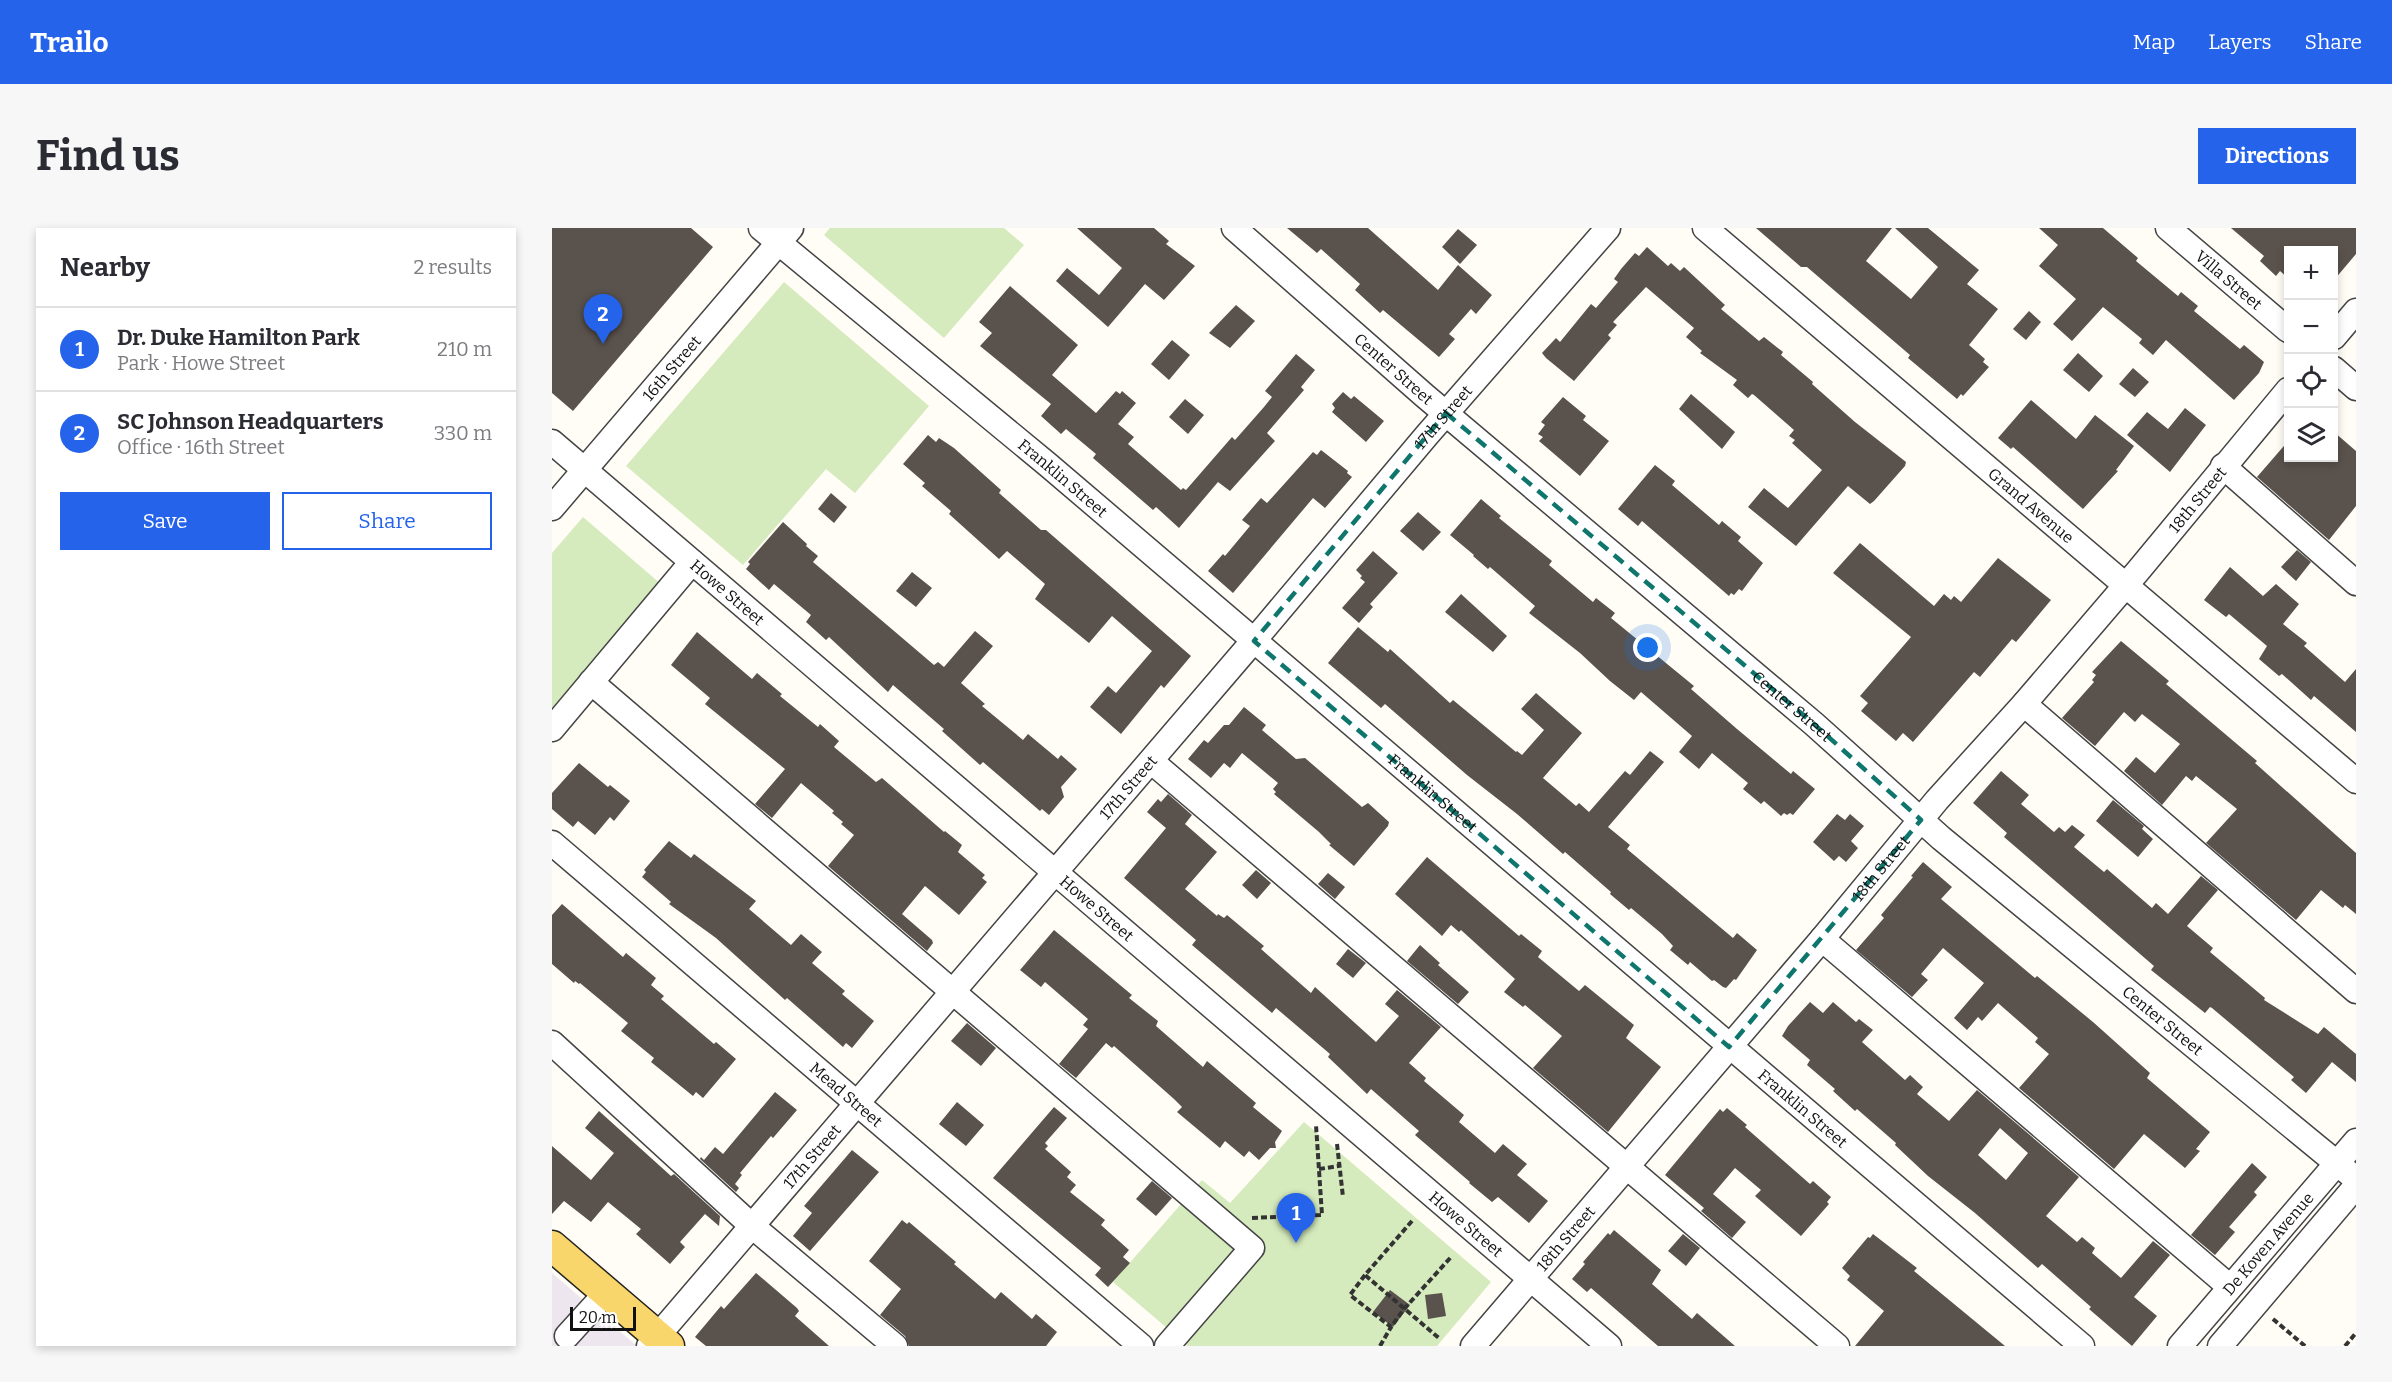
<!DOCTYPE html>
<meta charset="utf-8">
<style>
:root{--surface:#fff;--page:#f7f7f7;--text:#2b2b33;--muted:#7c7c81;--line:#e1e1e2;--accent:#2563eb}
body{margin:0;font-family:Bitter,serif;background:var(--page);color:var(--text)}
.controls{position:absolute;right:18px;top:18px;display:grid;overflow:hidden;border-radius:0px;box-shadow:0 3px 9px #0003}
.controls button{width:54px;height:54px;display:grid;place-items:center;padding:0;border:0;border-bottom:2px solid var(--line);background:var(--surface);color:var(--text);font:30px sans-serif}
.scale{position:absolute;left:18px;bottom:15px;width:66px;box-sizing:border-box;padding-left:6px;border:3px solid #111;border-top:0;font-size:16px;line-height:21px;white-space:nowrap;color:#111;-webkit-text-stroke:4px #fff;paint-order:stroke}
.you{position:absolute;left:1096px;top:420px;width:21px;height:21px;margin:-15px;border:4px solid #fff;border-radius:50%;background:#1a73e8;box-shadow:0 0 0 9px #1a73e833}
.badge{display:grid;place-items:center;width:39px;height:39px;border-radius:50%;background:var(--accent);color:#fff;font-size:20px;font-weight:700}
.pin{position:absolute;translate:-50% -50px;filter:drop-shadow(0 2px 3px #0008)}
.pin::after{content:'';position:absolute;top:32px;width:21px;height:18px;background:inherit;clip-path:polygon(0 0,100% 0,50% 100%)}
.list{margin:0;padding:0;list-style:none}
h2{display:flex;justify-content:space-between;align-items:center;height:78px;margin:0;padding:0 24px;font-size:26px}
h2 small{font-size:20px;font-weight:400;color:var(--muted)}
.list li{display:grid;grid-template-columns:39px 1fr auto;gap:18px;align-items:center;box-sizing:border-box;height:84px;padding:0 24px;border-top:2px solid var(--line)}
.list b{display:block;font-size:22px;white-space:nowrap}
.list p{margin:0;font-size:20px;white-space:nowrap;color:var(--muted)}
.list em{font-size:20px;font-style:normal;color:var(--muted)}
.actions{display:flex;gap:12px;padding:18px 24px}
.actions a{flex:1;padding:14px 0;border:2px solid var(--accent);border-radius:0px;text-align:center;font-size:21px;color:var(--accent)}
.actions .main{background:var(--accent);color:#fff}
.icon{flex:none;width:33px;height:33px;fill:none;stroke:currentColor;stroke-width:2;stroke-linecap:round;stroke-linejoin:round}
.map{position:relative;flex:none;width:1804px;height:1118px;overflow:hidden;border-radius:0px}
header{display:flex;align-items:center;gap:36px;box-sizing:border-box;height:84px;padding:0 30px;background:var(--accent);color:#fff}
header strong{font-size:28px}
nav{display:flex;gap:33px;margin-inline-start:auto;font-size:21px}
.intro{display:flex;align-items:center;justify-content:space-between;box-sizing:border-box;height:144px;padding:0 36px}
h1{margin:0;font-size:42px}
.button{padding:15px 27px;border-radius:0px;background:var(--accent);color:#fff;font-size:21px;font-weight:700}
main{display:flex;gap:36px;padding:0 36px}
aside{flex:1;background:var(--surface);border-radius:0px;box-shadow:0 3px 9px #0003}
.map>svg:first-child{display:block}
</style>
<header>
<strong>Trailo</strong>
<nav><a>Map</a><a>Layers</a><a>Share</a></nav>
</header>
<div class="intro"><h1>Find us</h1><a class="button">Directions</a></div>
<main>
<aside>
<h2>Nearby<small>2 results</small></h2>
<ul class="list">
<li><span class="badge">1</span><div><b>Dr. Duke Hamilton Park</b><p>Park · Howe Street</p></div><em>210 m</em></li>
<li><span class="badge">2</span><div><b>SC Johnson Headquarters</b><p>Office · 16th Street</p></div><em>330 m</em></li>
</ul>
<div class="actions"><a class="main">Save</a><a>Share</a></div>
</aside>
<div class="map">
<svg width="1804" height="1118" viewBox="0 0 1804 1118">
<rect width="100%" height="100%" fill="#fffdf5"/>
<path fill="#eee6ef" d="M0,1045L85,1118H0Z"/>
<g fill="#d5ebbd">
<path d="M278,0H452L472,17L392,110L272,7Z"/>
<path d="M232,54L377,178L303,265L274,241L191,337L74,238Z"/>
<path d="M31,289L110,357L0,485V325Z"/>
<path d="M752,894L939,1054L885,1118H636L561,1054L650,952L678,975Z"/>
</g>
<g fill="#5a524d" fill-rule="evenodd">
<path d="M0,0H139L161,19L21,183L0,165Z"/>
<path d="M525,0H602L617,13L614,16L643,38L612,72L593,56L556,99L504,53L515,40L547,67L570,40Z"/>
<path d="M735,0H816L886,62L906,37L940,67L924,86L919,81L897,106L903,111L887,129L831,82L828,85L803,62L808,56L769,21L765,25Z"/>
<path d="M1204,0H1340L1314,33L1359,71L1386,39L1343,0H1376L1427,42L1415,56L1446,81L1417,117L1433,131L1431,134L1437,139L1411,168L1409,166L1405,171L1356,130L1358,127L1283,63L1255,39H1249Z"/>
<path d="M1487,0H1551L1586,30L1584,33L1626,68L1629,64L1646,78L1642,83L1688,121L1692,117L1712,134L1707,145L1682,172L1614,112L1601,127L1587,115L1590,111L1551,79L1520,113L1501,96L1524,71L1487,38L1506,17Z"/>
<path d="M1679,0H1804V26L1782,52V22H1737V51L1728,43L1724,48L1708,33L1712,28Z"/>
<path d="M906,1L925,17L908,36L890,19Z"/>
<path d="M1095,19L1116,38L1119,35L1128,43L1132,39L1173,77L1169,81L1207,113L1212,109L1231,124L1229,127L1261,154L1260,156L1303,194L1354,234L1353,238L1322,273L1318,276L1296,258L1244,318L1196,279L1212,260L1236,280L1270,242L1240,215L1243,212L1237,208L1242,202L1202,167L1200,166L1196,170L1181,157L1185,152L1148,125L1150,123L1134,109L1142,100L1094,59L1061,94L1065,97L1056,107L1059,110L1022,153L994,130L990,125L1004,110L1008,114L1039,76L1044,80L1066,54L1062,51L1069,41L1083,25L1087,28Z"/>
<path d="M458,58L526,117L500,147L544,185L564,163L568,166L570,163L584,175L566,196L582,209L576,216L629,262L631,260L634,262L680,209L683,212L712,179L720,169L713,163L744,126L763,142L749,159L752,162L715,205L723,213L678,263L666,254L627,300L604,279L601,282L541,230L544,226L514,201L509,206L489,188L499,176L428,118L440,105L427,94Z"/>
<path d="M684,77L703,93L678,120L657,105Z"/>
<path d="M1477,83L1489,94L1474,112L1461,101Z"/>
<path d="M620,112L638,127L617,152L599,136Z"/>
<path d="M1526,125L1551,148L1537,164L1511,142Z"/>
<path d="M1581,140L1597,154L1583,169L1567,156Z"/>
<path d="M791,164L799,171L802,168L832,193L814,214L780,184L783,180L780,176Z"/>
<path d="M1139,166L1183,204L1170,221L1127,181Z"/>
<path d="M1011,169L1034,188L1031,192L1057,213L1028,248L987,213L991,209L986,206L993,197L989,194Z"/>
<path d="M633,171L652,187L636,206L617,189Z"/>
<path d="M1479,172L1524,211L1543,187L1582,218L1564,242L1566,243L1531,281L1461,219L1459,221L1446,210Z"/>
<path d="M1633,180L1654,197L1618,244L1575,207L1595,184L1616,201Z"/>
<path d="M1782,204L1804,223V278L1777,312L1705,249L1737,212V230H1782Z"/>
<path d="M376,207L384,214L387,210L402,220L449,262L447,265L489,302H494L639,428L612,460L609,457L569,506L538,479L556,458L564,465L600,423L560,388L537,415L483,371L493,356L455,323L447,331L397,286L399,283L370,258L373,255L351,236Z"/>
<path d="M769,222L796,243L795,245L800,249L773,280L761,270L681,365L656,343L671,326L673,328L698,298L690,292L709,270L715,275L761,224L765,227Z"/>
<path d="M1103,237L1123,253L1120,257L1167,297L1170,293L1189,309L1186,313L1211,335L1190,363L1187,361L1182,367L1179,365L1177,368L1090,293L1086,298L1066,281Z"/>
<path d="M279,265L295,279L282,295L266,281Z"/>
<path d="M929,271L949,288L947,290L1000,333L997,337L1041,374L1044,370L1063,385L1059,390L1142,458L1139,461L1185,501L1239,546L1241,543L1263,561L1241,587L1238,585L1235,587L1232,585L1229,588L1212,573L1209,576L1191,561L1196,555L1160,525L1147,541L1127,524L1140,508L1089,464L1082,472L1058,453L1028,425L977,385L983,378L938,339L936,341L921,328L922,327L898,307Z"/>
<path d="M866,284L889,304L871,323L848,303Z"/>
<path d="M231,294L255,316L254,318L266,328L261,334L382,437L386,434L392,439L423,403L441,418L409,455L433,476L430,478L471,512L476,506L506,531L509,527L525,541L509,559L512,569L497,587L490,581L488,583L431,534L428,537L390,503L392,501L341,457L336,464L277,409L274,412L254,394L259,387L222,356L217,362L194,341L198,336L196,334Z"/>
<path d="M1308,315L1382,378L1392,366L1399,372L1402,368L1409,374L1446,330L1499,372L1464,414L1460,411L1428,449L1422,444L1361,514L1351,505L1344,513L1309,483L1316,475L1308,468L1359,409L1281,345Z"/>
<path d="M1745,322L1759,334L1744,353L1729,339Z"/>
<path d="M821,323L846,345L818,376L821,379L807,395L790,380L813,354L808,350L810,348L804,342Z"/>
<path d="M1678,339L1711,368L1724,356L1747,376L1731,396L1755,415L1752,418L1793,454L1804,441V504L1762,468L1759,472L1730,446L1727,448L1707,431L1715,418L1677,386L1674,389L1652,372Z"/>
<path d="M360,344L380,360L364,379L344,363Z"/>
<path d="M909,366L955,408L941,424L893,384Z"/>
<path d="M806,399L836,424L838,421L898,475L901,472L964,524L965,523L970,527L992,502L969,481L984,465L1030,505L991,550L1024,578L1027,575L1037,584L1073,543L1078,547L1098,523L1112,534L1056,599L1078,617L1075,621L1181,710L1185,705L1205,722L1184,752L1182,751L1174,760L1171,759L1162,752L1160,753L1138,734L1136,737L1118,722L1121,718L1110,706L1079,680L1077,682L1058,666L1059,664L1013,624L1011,626L965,586L915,547L833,476L829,480L776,435Z"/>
<path d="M145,404L200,451L205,445L230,466L228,468L266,499L268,496L287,513L282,519L324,554L330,550L392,604L393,603L410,617L406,624L433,647L430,650L435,654L407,687L373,658L350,686L380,712L381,715L375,723L276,638L302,607L289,596L291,594L280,585L282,583L249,555L220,590L203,576L233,541L153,476L158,470L119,437Z"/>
<path d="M1569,413L1617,453L1614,456L1705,533L1703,535L1804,625V686L1793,677L1791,680L1769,662L1744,692L1654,615L1685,581L1644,548L1640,553L1634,548L1610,577L1572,543L1584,529L1603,545L1628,516L1590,486L1583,494L1572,484L1543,518L1510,490L1542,454L1540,452L1544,447L1540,444Z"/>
<path d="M692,479L714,497L710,502L744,531L753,530L810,579L816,575L837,594L836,598L802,638L777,617L779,616L767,604L722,566L724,564L721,561L726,555L690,525L678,540L672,535L659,550L636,531L652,512L656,515L672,497H677Z"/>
<path d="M27,535L56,559L58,557L78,573L62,593L58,589L43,607L26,593L21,599L0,581V565Z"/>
<path d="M1449,543L1477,567L1469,576L1502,604L1507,599L1513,604L1520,597L1533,607L1522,619L1552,644L1555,641L1600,680L1604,675L1616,686L1649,648L1666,662L1635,698L1661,720L1658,724L1713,770L1712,772L1766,806L1772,799L1804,826V854L1780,834L1754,865L1739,852L1742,849L1660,780L1658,779L1653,785L1599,742L1602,738L1452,609L1455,605L1421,575Z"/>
<path d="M616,566L640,587L633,596L665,624L633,661L665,688L666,686L672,690L675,687L712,718L709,721L759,765L763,759L824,814L847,788L833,776L845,762L889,799L857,835L874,850L872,853L912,887L907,894L943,925L951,916L975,936L965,947L996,973L977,995L946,969L940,974L917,955L918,954L863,907L867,903L819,861L815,866L776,829L778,826L724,780L720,785L640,717L644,712L572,650L614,600L595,584L606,571L609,574Z"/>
<path d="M1561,572L1592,598L1590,601L1601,611L1586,629L1544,593Z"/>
<path d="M1285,586L1293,592L1298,586L1312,598L1299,613L1306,620L1294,634L1287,628L1282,633L1261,614Z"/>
<path d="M117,613L139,630L142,626L204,673L197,681L239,717L249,706L270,724L260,735L293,763L290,766L322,793L300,820L294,815L291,819L235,770L233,772L164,710L117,676L119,674L90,649L94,644L92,642Z"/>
<path d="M875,629L967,708L969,706L990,723L986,729L1027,763L1033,757L1082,797L1074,810L1109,839L1056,904L981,840L1010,808L973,777L971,779L952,764L963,751L909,702L907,704L899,697L890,708L843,666Z"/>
<path d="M1371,634L1400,659L1389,671L1483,750L1485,748L1541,794L1598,845L1595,850L1658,904L1644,921L1648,923L1633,940L1592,906L1562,941L1467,860L1497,826L1483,814L1486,810L1446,775L1430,793L1426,789L1415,802L1402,790L1432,755L1391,720L1369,746L1376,752L1360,769L1304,722L1332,690L1329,687L1361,649L1359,648Z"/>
<path d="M704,642L719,655L705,671L690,657Z"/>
<path d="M776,645L793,659L783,671L766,656Z"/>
<path d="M10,676L71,729L74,725L104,750L99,757L112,768L109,771L162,816L164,814L184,831L151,870L144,864L141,868L99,834L102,830L69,803L76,795L28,755L27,756L23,753L22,755L0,736V687Z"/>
<path d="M502,702L580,767L577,770L606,793L604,798L651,839L655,833L704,875L701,879L730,903L723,914L724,920H718L707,932L697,923L692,929L673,913L668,920L625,884L630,879L622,871L562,818L560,820L554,815L524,850L507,836L536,801L531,797L536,791L493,754L489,759L468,742Z"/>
<path d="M868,717L888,735L886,737L917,764L906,776L855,733Z"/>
<path d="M796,721L814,735L801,750L784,736Z"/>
<path d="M1258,774L1271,785L1281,774L1304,794L1307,791L1321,802L1310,814L1353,852L1358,847L1371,859L1365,866L1397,893L1425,862L1527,949L1494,988L1525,1014L1530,1009L1543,1020L1540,1025L1569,1050L1601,1013L1618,1027L1582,1069L1605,1088L1580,1118L1537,1081L1539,1079L1490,1036L1486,1040L1423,985L1376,948L1343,917L1344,915L1305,881L1303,883L1281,863L1283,861L1255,837L1258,832L1230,808L1236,798ZM1448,900L1476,925L1454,952L1426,927Z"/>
<path d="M415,795L444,820L429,838L399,813Z"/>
<path d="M223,864L245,882L221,910L219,908L188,945L190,947L183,956L187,960L184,964L148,931L149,929L152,932L163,919L171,926Z"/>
<path d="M405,874L432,897L414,918L387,896Z"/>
<path d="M502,879L515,890L493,915L496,918L493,921L519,944L515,949L524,957L518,964L553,992L549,997L577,1022L571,1029L578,1035L556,1059L543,1047L549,1040L441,950Z"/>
<path d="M1175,880L1195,897L1193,899L1258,956L1261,953L1279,969L1275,974L1277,976L1249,1008L1203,968L1209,962L1183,940L1161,966L1194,994L1180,1010L1149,983L1152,980L1113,947L1168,881L1171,884Z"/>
<path d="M47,883L119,948L122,946L168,988L167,998L153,986L128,1014L133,1019L118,1036L84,1006L89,1001L56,974L39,994L12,973L0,986V918L39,952L62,925L33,900Z"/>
<path d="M300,922L327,944L258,1023L241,1008L260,985L252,978Z"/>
<path d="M1700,935L1715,949L1702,964L1705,967L1677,999L1683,1004L1663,1027L1639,1007Z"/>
<path d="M600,953L620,970L604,988L584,971Z"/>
<path d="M350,992L355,996L357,994L404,1034L402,1036L443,1071L449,1064L480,1091L484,1086L505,1104L494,1118H357L353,1108L328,1087L349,1061L317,1033Z"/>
<path d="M1062,1002L1109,1042L1100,1056L1140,1091L1145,1085L1183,1118H1106L1039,1060L1035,1064L1020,1051L1033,1036L1031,1034L1056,1005L1058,1007Z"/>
<path d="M1131,1006L1148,1020L1134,1038L1116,1023Z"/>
<path d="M1321,1006L1365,1040L1362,1043L1453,1118H1303L1332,1083L1295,1052L1298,1048L1290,1040L1316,1009L1318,1010Z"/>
<path d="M204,1045L245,1080L247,1083L243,1088L277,1118H154L143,1109L169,1078L172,1081Z"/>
<path d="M838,1062L858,1077L841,1099L821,1084Z"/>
<path d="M890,1065L894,1088L876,1091L873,1067Z"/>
</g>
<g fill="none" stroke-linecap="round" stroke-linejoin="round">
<g stroke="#444" stroke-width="27">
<g id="minor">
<path id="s1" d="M209,0L495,236L1530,1118"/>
<path id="s2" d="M682,0L873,168L1262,496L1389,610L1804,951"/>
<path id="s3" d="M1153,0L1804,553"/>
<path id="s4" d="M1616,0L1736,102"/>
<path d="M1782,109L1804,83"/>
<path d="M1782,141L1804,160"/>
<path id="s5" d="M0,214L1057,1118"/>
<path d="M1671,238L1804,355"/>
<path id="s6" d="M0,280L239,0"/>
<path d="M39,454L700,1020L615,1118"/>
<path d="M1472,476L1804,763"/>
<path d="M0,501L140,334"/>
<path d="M599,533L1285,1118"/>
<path id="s7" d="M0,615L589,1118"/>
<path d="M1270,711L1678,1059"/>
<path d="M0,815L200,998L343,1118"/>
<path d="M15,1108L55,1064"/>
<path id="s8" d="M97,1118L715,397L875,207L1056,0"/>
<path id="s9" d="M921,1118L1270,711L1385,572L1472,476L1586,343L1736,162"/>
<path id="s10" d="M1628,1118L1804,913"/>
<path d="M1668,1118L1804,958"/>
</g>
</g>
<g stroke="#222" stroke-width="33">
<path id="major" d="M0,1018L117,1118"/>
</g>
<g stroke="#333" stroke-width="4" stroke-dasharray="6 3" stroke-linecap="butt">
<path d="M785,916L791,969"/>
<path d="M767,941L787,938"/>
<path d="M700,990L770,987L764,897"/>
<path d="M860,993L813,1047L888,1111"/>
<path d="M813,1047L798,1067L839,1099L852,1081L900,1028"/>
<path d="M1721,1091L1753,1118"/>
<path d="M828,1118L839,1099"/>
<path d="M1793,1118L1804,1105"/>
</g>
<use href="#minor" stroke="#fff" stroke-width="24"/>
<use href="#major" stroke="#f9d66b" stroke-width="30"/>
</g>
<path fill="none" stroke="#0f766e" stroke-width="4.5" stroke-dasharray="12 8" stroke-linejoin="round" d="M894,185L1262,496L1369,592L1177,819L702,413Z"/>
<g text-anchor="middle" stroke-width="6" stroke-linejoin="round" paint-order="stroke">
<g font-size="16" fill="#111" stroke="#fff">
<text dy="6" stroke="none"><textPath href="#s4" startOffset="80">Villa Street</textPath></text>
<text dy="6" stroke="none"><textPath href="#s6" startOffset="184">16th Street</textPath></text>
<text dy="6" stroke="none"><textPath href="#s2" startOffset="213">Center Street</textPath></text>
<text dy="6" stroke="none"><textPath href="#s8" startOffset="1222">17th Street</textPath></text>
<text dy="6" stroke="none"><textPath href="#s1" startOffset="392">Franklin Street</textPath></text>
<text dy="6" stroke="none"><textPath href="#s9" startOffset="1114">18th Street</textPath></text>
<text dy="6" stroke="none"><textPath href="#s3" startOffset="428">Grand Avenue</textPath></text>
<text dy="6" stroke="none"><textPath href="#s5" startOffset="231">Howe Street</textPath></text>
<text dy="6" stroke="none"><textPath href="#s2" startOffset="735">Center Street</textPath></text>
<text dy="6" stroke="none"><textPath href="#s8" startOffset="736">17th Street</textPath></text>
<text dy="6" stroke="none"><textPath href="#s1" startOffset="878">Franklin Street</textPath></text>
<text dy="6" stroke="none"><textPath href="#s9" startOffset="628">18th Street</textPath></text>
<text dy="6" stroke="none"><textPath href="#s5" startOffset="717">Howe Street</textPath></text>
<text dy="6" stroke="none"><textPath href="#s2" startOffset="1221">Center Street</textPath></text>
<text dy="6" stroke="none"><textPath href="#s7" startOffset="387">Mead Street</textPath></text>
<text dy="6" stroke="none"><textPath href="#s1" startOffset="1364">Franklin Street</textPath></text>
<text dy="6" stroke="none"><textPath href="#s8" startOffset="250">17th Street</textPath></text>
<text dy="6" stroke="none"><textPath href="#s5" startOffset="1203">Howe Street</textPath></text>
<text dy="6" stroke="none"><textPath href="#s9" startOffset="142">18th Street</textPath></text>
<text dy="6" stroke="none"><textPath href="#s10" startOffset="135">De Koven Avenue</textPath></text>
</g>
</g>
</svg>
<div class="controls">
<button>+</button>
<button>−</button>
<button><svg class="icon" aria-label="locate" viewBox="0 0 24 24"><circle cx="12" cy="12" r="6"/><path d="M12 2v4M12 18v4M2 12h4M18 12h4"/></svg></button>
<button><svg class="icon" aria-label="layers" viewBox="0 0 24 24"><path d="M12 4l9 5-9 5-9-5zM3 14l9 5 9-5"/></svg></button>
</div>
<div class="scale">20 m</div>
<div class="you"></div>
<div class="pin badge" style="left:744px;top:1015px">1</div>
<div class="pin badge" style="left:51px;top:116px">2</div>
</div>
</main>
